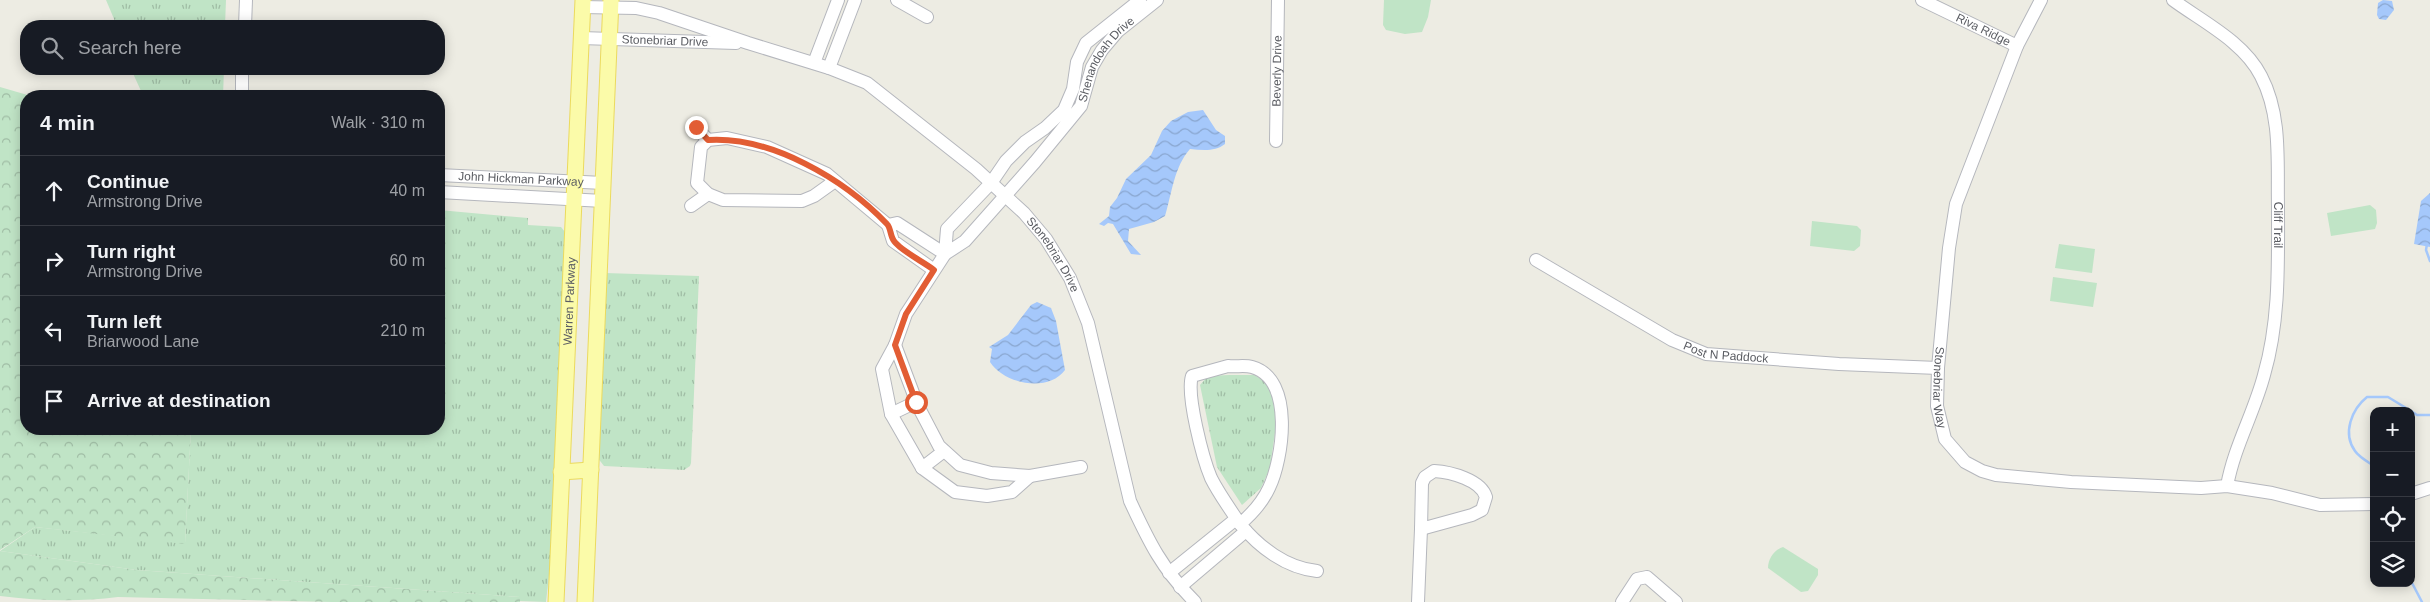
<!DOCTYPE html>
<meta charset="utf-8">
<style>
:root{--surface:#171b24;--page:#20242c;--text:#f1f3f6;--muted:#9ea1a6;--line:#363941}
body{margin:0;font-family:Helvetica,sans-serif;background:var(--page);color:var(--text)}
.controls{position:absolute;right:15px;bottom:15px;display:grid;overflow:hidden;border-radius:10px;box-shadow:0 2px 12px #0003}
.controls button{width:45px;height:45px;display:grid;place-items:center;padding:0;border:0;border-bottom:1px solid var(--line);background:var(--surface);color:var(--text);font:25px sans-serif}
.stop{position:absolute;width:15px;height:15px;margin:-11px;border:4px solid #e25d34;border-radius:50%;background:#fff}
.stop.end{background:#e25d34;border-color:#fff;box-shadow:0 1px 5px #0008}
.list{margin:0;padding:0;list-style:none}
h2{display:flex;justify-content:space-between;align-items:center;height:65px;margin:0;padding:0 20px;font-size:21px}
h2 small{font-size:16px;font-weight:400;color:var(--muted)}
.list li{display:grid;grid-template-columns:32px 1fr auto;gap:15px;align-items:center;box-sizing:border-box;height:70px;padding:0 20px;border-top:1px solid var(--line)}
.list b{display:block;font-size:19px;white-space:nowrap}
.list p{margin:0;font-size:16px;white-space:nowrap;color:var(--muted)}
.list em{font-size:16px;font-style:normal;color:var(--muted)}
.icon{flex:none;width:28px;height:28px;fill:none;stroke:currentColor;stroke-width:2;stroke-linecap:round;stroke-linejoin:round}
.map{position:relative;flex:none;width:2430px;height:602px;overflow:hidden}
.search{position:absolute;background:var(--surface);box-shadow:0 2px 12px #0003;left:20px;top:20px;width:425px;height:55px;display:flex;align-items:center;gap:12px;box-sizing:border-box;padding:0 18px;border-radius:20px;color:var(--muted);font-size:19px}
.panel{position:absolute;background:var(--surface);box-shadow:0 2px 12px #0003;left:20px;top:90px;width:425px;height:345px;border-radius:20px}
.map>svg:first-child{display:block}
</style>
<div class="map">
<svg width="2430" height="602" viewBox="0 0 2430 602">
<defs>
<pattern id="grass-tufts" width="24" height="20" patternUnits="userSpaceOnUse" patternTransform="scale(1.25)"><rect width="24" height="20" fill="#c0e4c6"/><path d="M3 7l-1-3M5 7V3M7 7l1-3M15 17l-1-3M17 17v-4M19 17l1-3" fill="none" stroke="#9fbca4"/></pattern>
<pattern id="forest-crowns" width="20" height="18" patternUnits="userSpaceOnUse" patternTransform="scale(1.25)"><rect width="20" height="18" fill="#c0e4c6"/><path d="M2 6a3 3 0 1 1 6 0M12 15a3 3 0 1 1 6 0" fill="none" stroke="#9fbca4"/></pattern>
<pattern id="water-waves" width="16" height="10" patternUnits="userSpaceOnUse" patternTransform="scale(1.25)"><rect width="16" height="10" fill="#a5c8fb"/><path d="M0 5q4-4 8 0t8 0" fill="none" stroke="#89a6cf"/></pattern>
</defs>
<rect width="100%" height="100%" fill="#edece3"/>
<g fill="url(#grass-tufts)">
<path d="M106,0H226L225,26H117Z"/>
<path d="M131,69H224L223,96H147L141,91Z"/>
<path d="M439,210L528,218V225L561,227L565,232L551,557L546,602L520,601V597L137,570L0,551L35,527L185,543L191,429H439Z"/>
<path d="M605,273L699,276L691,463L690,466L684,470L604,466L597,457Z"/>
<path d="M1229,375H1254L1267,382L1278,411L1270,468L1261,488L1242,505L1217,467L1200,385L1208,376Z"/>
</g>
<g fill="url(#forest-crowns)">
<path d="M0,87L31,96H26V429H191L185,544L35,527L0,550Z"/>
<path d="M0,551L137,570L520,597V602H332L118,597C79,602 39,601 0,596Z"/>
</g>
<g fill="#c0e4c6">
<path d="M1384,0H1431L1428,17L1422,32L1405,34L1386,30L1383,25Z"/>
<path d="M2370,205L2376,210L2377,223L2375,229L2331,236L2327,213Z"/>
<path d="M1812,221L1857,226L1861,230L1860,246L1854,251L1810,246Z"/>
<path d="M2059,244L2095,249L2092,273L2055,268Z"/>
<path d="M2053,277L2097,283L2093,307L2050,301Z"/>
<path d="M1783,547L1818,569V575L1808,591L1801,592L1768,568C1768,559 1774,550 1783,547Z"/>
</g>
<g fill="url(#water-waves)">
<path d="M2383,0L2392,1L2394,10L2386,20L2379,19L2377,15L2378,3Z"/>
<path d="M1203,110L1216,130L1225,136V144C1215,152 1202,150 1190,149C1174,167 1172,193 1165,216L1154,222L1129,229L1128,241L1141,255L1131,254L1113,224L1108,223L1104,226L1099,224L1109,216L1110,207L1117,198L1126,179L1151,155L1162,131L1171,121L1188,112Z"/>
<path d="M2430,193V247L2414,244L2421,201Z"/>
<path d="M1037,302L1051,308L1056,321L1065,370C1048,393 1004,384 990,362L992,349L989,347L1008,335L1031,305Z"/>
</g>
<g fill="none" stroke-linecap="round" stroke-linejoin="round">
<g stroke="#a5c8fb" stroke-width="2.5">
<path d="M2427,244L2426,250L2430,261"/>
<path d="M2411,411L2417,415H2430"/>
<path d="M2374,466C2368,462 2359,457 2355,451C2342,433 2352,409 2367,397H2388L2411,411"/>
<path d="M2411,581L2422,602"/>
</g>
<g stroke="#b5b7bd" stroke-width="14">
<g id="minor">
<path d="M897,0L927,17"/>
<path id="s1" d="M1140,0L1086,43L1077,62L1073,89L1064,110L1045,128L1025,142L1006,161L991,183L947,229L945,254L965,241L1035,162L1081,106L1092,67L1102,50L1118,31L1157,0"/>
<path id="s2" d="M1922,0L2017,46"/>
<path id="s3" d="M2041,0L2017,46L1956,204L1949,248L1938,368L1937,406L1945,439L1965,462L1982,471L1996,475L2071,482L2201,488L2227,486L2272,493L2320,505L2374,504"/>
<path id="s4" d="M2173,0C2203,22 2244,42 2261,76C2282,116 2277,163 2278,206C2278,263 2280,320 2264,375C2254,413 2234,447 2227,486"/>
<path id="s5" d="M582,7L636,8L659,13L748,43L829,68L867,83L976,169L1024,213L1046,239L1070,278L1088,323L1130,501C1149,542 1162,569 1195,602"/>
<path d="M245,26L246,0"/>
<path id="s6" d="M581,38L736,43"/>
<path d="M814,63L838,0"/>
<path d="M829,68L855,0"/>
<path d="M242,96V69"/>
<path d="M696,127L708,140"/>
<path id="s7" d="M1276,141L1278,0"/>
<path id="s8" d="M439,175L603,183"/>
<path d="M835,181L814,196L802,201L723,200L708,194L697,183L701,147L708,140L727,138L767,147L827,174L888,225"/>
<path d="M439,192L603,201"/>
<path d="M691,206L708,194"/>
<path id="s9" d="M1536,260L1672,340L1706,354L1839,364L1938,368"/>
<path d="M934,270L893,241L888,225L897,223L945,254L906,314L895,345L882,369L891,414L922,468L955,492L987,496L1012,492L1030,476"/>
<path d="M895,345L918,406L939,446L960,465L991,473L1030,476L1081,467"/>
<path d="M1228,366C1236,367 1245,365 1252,367C1295,379 1283,459 1269,488C1262,503 1253,513 1240,524C1230,509 1219,494 1211,478C1203,459 1186,395 1192,376Z"/>
<path d="M891,414L916,402"/>
<path d="M922,468L944,451"/>
<path d="M1434,471C1451,472 1481,480 1486,497L1482,510L1472,515L1421,529L1422,483L1425,477Z"/>
<path d="M2411,494L2430,488"/>
<path d="M1240,524C1259,547 1286,568 1317,571"/>
<path d="M1169,573L1236,519"/>
<path d="M1180,587L1246,531"/>
<path d="M1418,602L1421,529"/>
<path d="M1622,602L1637,579L1647,577L1676,602"/>
</g>
</g>
<g stroke="#ebda5e" stroke-width="17">
<g id="major">
<path d="M561,472L591,470"/>
<path id="s10" d="M556,602L583,0"/>
<path d="M585,602L611,0"/>
</g>
</g>
<use href="#minor" stroke="#fff" stroke-width="12"/>
<use href="#major" stroke="#fbfba9" stroke-width="15"/>
</g>
<g fill="none" stroke-linecap="round" stroke-linejoin="round">
<path stroke="#e25d34" stroke-width="6" d="M696,127L708,140C771,136 844,179 887,224C891,228 890,236 894,241C901,251 924,262 934,270L906,314L895,345L916,402"/>
</g>
<g text-anchor="middle" stroke-width="5" stroke-linejoin="round" paint-order="stroke">
<g font-size="12" fill="#5b5d63" stroke="#fff">
<text dy="4" stroke="none"><textPath href="#s2" startOffset="68">Riva Ridge</textPath></text>
<text dy="4" stroke="none"><textPath href="#s6" startOffset="84">Stonebriar Drive</textPath></text>
<text dy="4" stroke="none"><textPath href="#s1" startOffset="589">Shenandoah Drive</textPath></text>
<text dy="4" stroke="none"><textPath href="#s7" startOffset="70">Beverly Drive</textPath></text>
<text dy="4" stroke="none"><textPath href="#s8" startOffset="82">John Hickman Parkway</textPath></text>
<text dy="4" stroke="none"><textPath href="#s4" startOffset="269">Cliff Trail</textPath></text>
<text dy="4" stroke="none"><textPath href="#s5" startOffset="552">Stonebriar Drive</textPath></text>
<text dy="4" stroke="none"><textPath href="#s10" startOffset="301">Warren Parkway</textPath></text>
<text dy="4" stroke="none"><textPath href="#s9" startOffset="214">Post N Paddock</textPath></text>
<text dy="4" stroke="none"><textPath href="#s3" startOffset="406">Stonebriar Way</textPath></text>
</g>
</g>
</svg>
<div class="controls">
<button>+</button>
<button>−</button>
<button><svg class="icon" aria-label="locate" viewBox="0 0 24 24"><circle cx="12" cy="12" r="6"/><path d="M12 2v4M12 18v4M2 12h4M18 12h4"/></svg></button>
<button><svg class="icon" aria-label="layers" viewBox="0 0 24 24"><path d="M12 4l9 5-9 5-9-5zM3 14l9 5 9-5"/></svg></button>
</div>
<div class="stop" style="left:916px;top:402px"></div>
<div class="stop end" style="left:696px;top:127px"></div>
<div class="search"><svg class="icon" aria-label="search" viewBox="0 0 24 24"><circle cx="10" cy="10" r="6"/><path d="M15 15l6 6"/></svg>Search here</div>
<section class="panel">
<h2>4 min<small>Walk · 310 m</small></h2>
<ul class="list">
<li><svg class="icon" aria-label="ahead" viewBox="0 0 24 24"><path d="M12 20V5M6 11l6-6 6 6"/></svg><div><b>Continue</b><p>Armstrong Drive</p></div><em>40 m</em></li>
<li><svg class="icon" aria-label="right" viewBox="0 0 24 24"><path d="M7 20v-9h11M14 6l5 5-5 5"/></svg><div><b>Turn right</b><p>Armstrong Drive</p></div><em>60 m</em></li>
<li><svg class="icon" aria-label="left" viewBox="0 0 24 24"><path d="M17 20v-9H6M10 6l-5 5 5 5"/></svg><div><b>Turn left</b><p>Briarwood Lane</p></div><em>210 m</em></li>
<li><svg class="icon" aria-label="arrive" viewBox="0 0 24 24"><path d="M6 21V4h12l-3 4 3 4H6"/></svg><div><b>Arrive at destination</b></div></li>
</ul>
</section>
</div>
